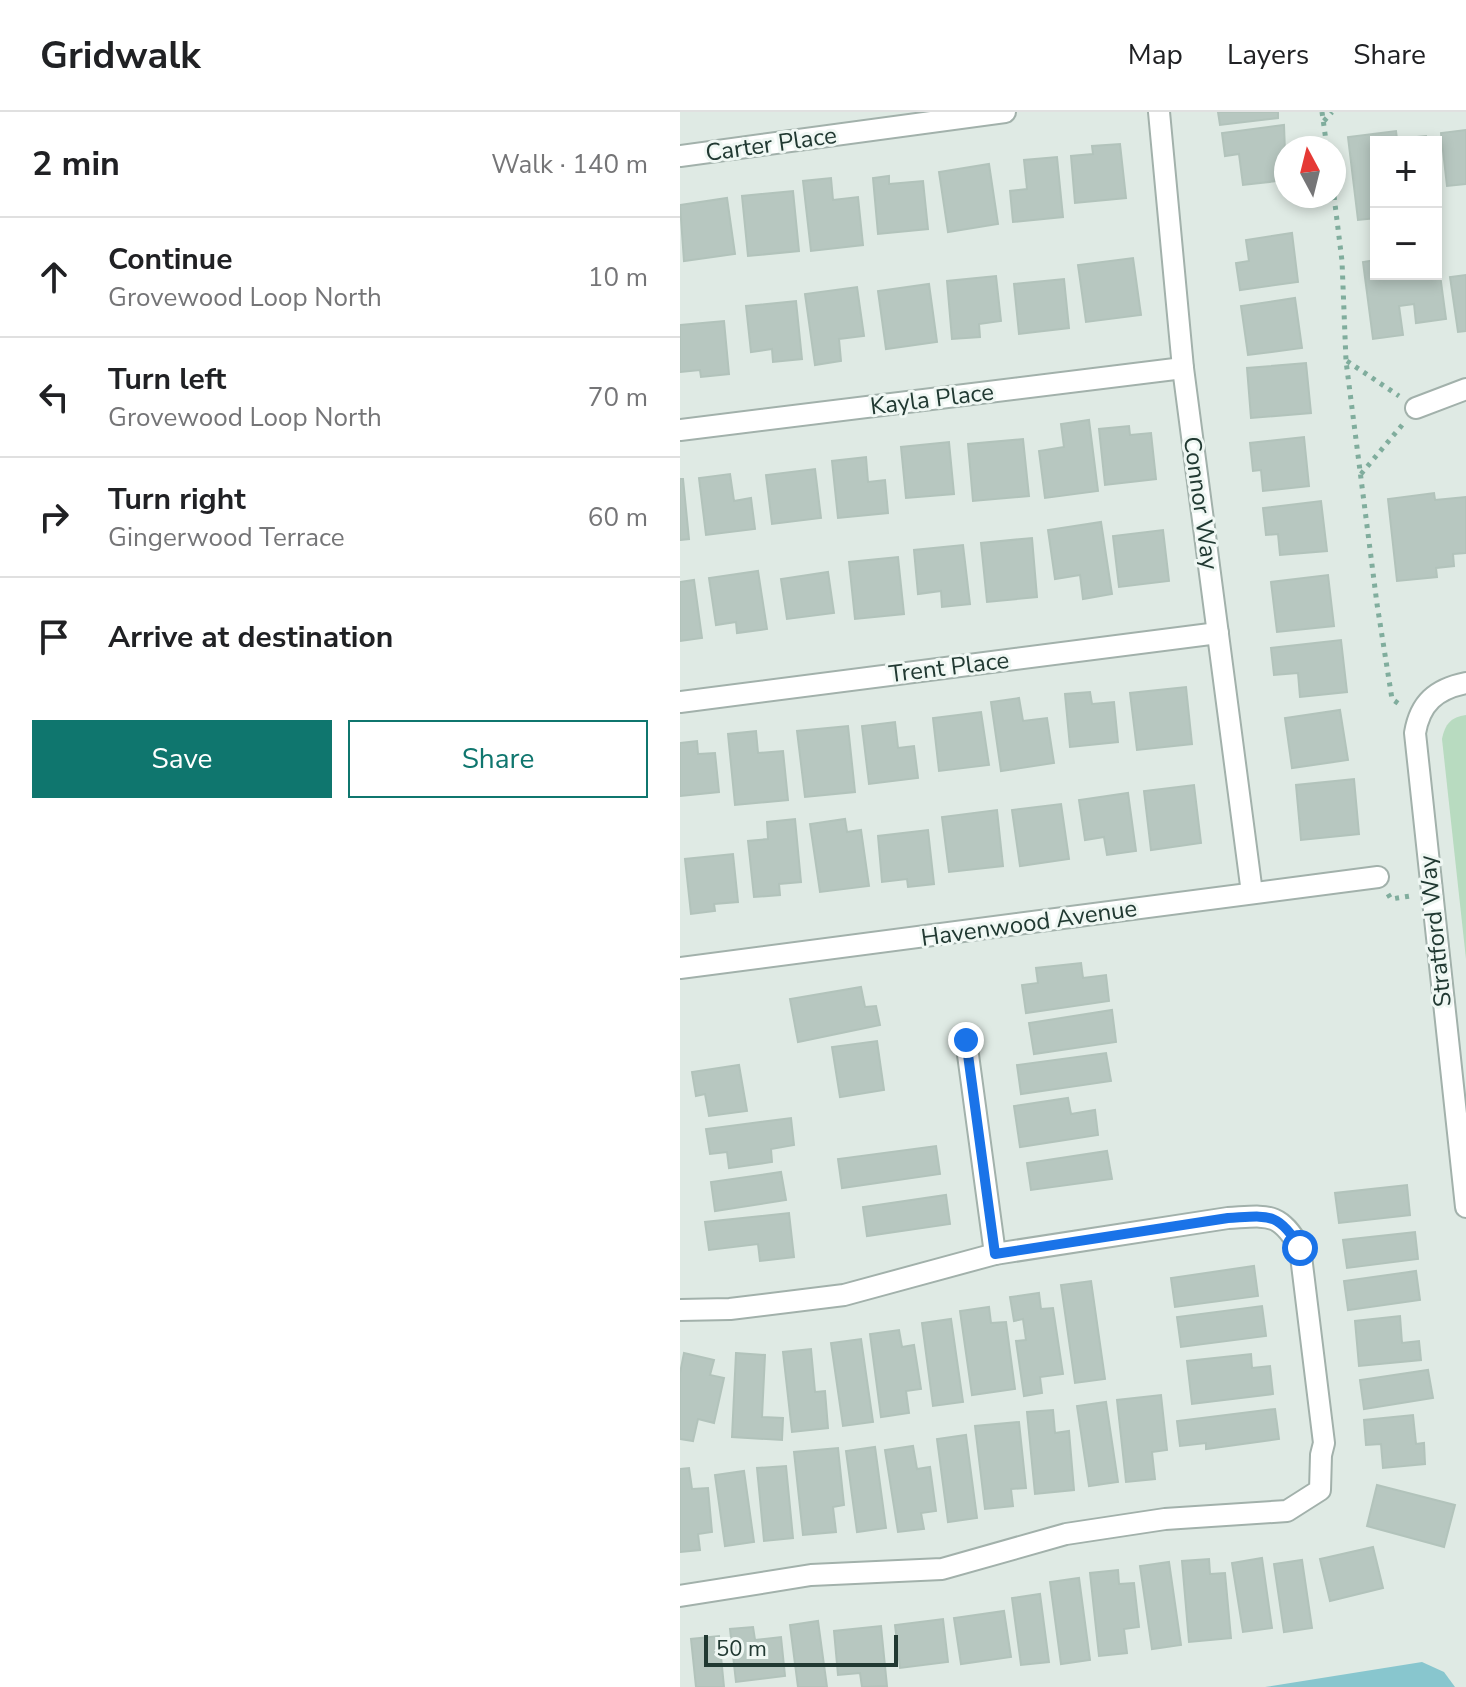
<!DOCTYPE html>
<meta charset="utf-8">
<style>
:root{--surface:#fff;--page:#f2f2f2;--text:#202124;--muted:#757577;--line:#e0e0e0;--accent:#0f766e}
body{margin:0;font-family:"Nunito Sans",sans-serif;background:var(--page);color:var(--text)}
.controls{position:absolute;right:24px;top:24px;display:grid;overflow:hidden;border-radius:0px;box-shadow:0 4px 12px #0003}
.controls button{width:72px;height:72px;display:grid;place-items:center;padding:0;border:0;border-bottom:2px solid var(--line);background:var(--surface);color:var(--text);font:40px sans-serif}
.compass{position:absolute;left:594px;top:24px;width:72px;height:72px;border-radius:50%;background:var(--surface);box-shadow:0 4px 12px #0003;rotate:353deg}
.scale{position:absolute;left:24px;bottom:20px;width:194px;box-sizing:border-box;padding-left:8px;border:4px solid #213932;border-top:0;font-size:22px;line-height:28px;white-space:nowrap;color:#213932;-webkit-text-stroke:6px #eff7f3;paint-order:stroke}
.stop{position:absolute;width:24px;height:24px;margin:-18px;border:6px solid #1a73e8;border-radius:50%;background:#fff}
.stop.end{background:#1a73e8;border-color:#fff;box-shadow:0 2px 8px #0008}
.list{margin:0;padding:0;list-style:none}
h2{display:flex;justify-content:space-between;align-items:center;height:104px;margin:0;padding:0 32px;font-size:34px}
h2 small{font-size:26px;font-weight:400;color:var(--muted)}
.list li{display:grid;grid-template-columns:52px 1fr auto;gap:24px;align-items:center;box-sizing:border-box;height:120px;padding:0 32px;border-top:2px solid var(--line)}
.list b{display:block;font-size:30px;white-space:nowrap}
.list p{margin:0;font-size:26px;white-space:nowrap;color:var(--muted)}
.list em{font-size:26px;font-style:normal;color:var(--muted)}
.actions{display:flex;gap:16px;padding:24px 32px}
.actions a{flex:1;padding:18px 0;border:2px solid var(--accent);border-radius:0px;text-align:center;font-size:28px;color:var(--accent)}
.actions .main{background:var(--accent);color:#fff}
.icon{flex:none;width:44px;height:44px;fill:none;stroke:currentColor;stroke-width:2;stroke-linecap:round;stroke-linejoin:round}
.map{position:relative;flex:none;width:786px;height:1575px;overflow:hidden}
header{display:flex;align-items:center;gap:48px;box-sizing:border-box;height:112px;padding:0 40px;background:var(--surface);border-bottom:2px solid var(--line)}
header strong{font-size:38px}
nav{display:flex;gap:44px;margin-inline-start:auto;font-size:28px}
main{display:flex}
aside{flex:1;background:var(--surface)}
.map>svg:first-child{display:block}
</style>
<header>
<strong>Gridwalk</strong>
<nav><a>Map</a><a>Layers</a><a>Share</a></nav>
</header>
<main>
<aside>
<h2>2 min<small>Walk · 140 m</small></h2>
<ul class="list">
<li><svg class="icon" aria-label="ahead" viewBox="0 0 24 24"><path d="M12 20V5M6 11l6-6 6 6"/></svg><div><b>Continue</b><p>Grovewood Loop North</p></div><em>10 m</em></li>
<li><svg class="icon" aria-label="left" viewBox="0 0 24 24"><path d="M17 20v-9H6M10 6l-5 5 5 5"/></svg><div><b>Turn left</b><p>Grovewood Loop North</p></div><em>70 m</em></li>
<li><svg class="icon" aria-label="right" viewBox="0 0 24 24"><path d="M7 20v-9h11M14 6l5 5-5 5"/></svg><div><b>Turn right</b><p>Gingerwood Terrace</p></div><em>60 m</em></li>
<li><svg class="icon" aria-label="arrive" viewBox="0 0 24 24"><path d="M6 21V4h12l-3 4 3 4H6"/></svg><div><b>Arrive at destination</b></div></li>
</ul>
<div class="actions"><a class="main">Save</a><a>Share</a></div>
</aside>
<div class="map">
<svg width="786" height="1575" viewBox="0 0 786 1575">
<rect width="100%" height="100%" fill="#dfeae4"/>
<path fill="#b8dbc0" d="M786,603V847L762,627C765,612 771,605 786,603Z"/>
<path fill="#88c6ce" d="M742,1550L764,1560L775,1575H585Z"/>
<g fill="#b7c7c0" stroke="#b2c3bb" stroke-width="2">
<path d="M538,0H598V6L540,13Z"/>
<path d="M604,13L606,68L563,73L559,42L545,44L542,21Z"/>
<path d="M786,18V72L767,74L761,21Z"/>
<path d="M716,19L717,27L746,24L747,30H696V106L678,108L668,25Z"/>
<path d="M440,32L446,86L395,91L391,44L413,42L412,34Z"/>
<path d="M377,45L383,105L333,110L330,79L347,77L344,48Z"/>
<path d="M309,52L318,112L268,120L259,60Z"/>
<path d="M209,64V72L243,69L248,117L198,122L193,66Z"/>
<path d="M151,66L153,88L178,85L183,133L131,139L123,69Z"/>
<path d="M113,79L119,139L68,144L62,84Z"/>
<path d="M47,86L55,142L4,149L0,93Z"/>
<path d="M612,121L618,170L560,178L556,151L569,149L566,128Z"/>
<path d="M757,140L766,207L736,211L734,192L719,194L723,223L693,227L683,150L696,148V162H756Z"/>
<path d="M453,146L461,203L406,210L398,153Z"/>
<path d="M786,163V219L778,220L770,165Z"/>
<path d="M316,164L321,209L299,212L300,225L272,227L267,169Z"/>
<path d="M384,167L389,216L339,222L334,172Z"/>
<path d="M249,172L257,230L206,237L198,179Z"/>
<path d="M177,175L184,224L159,227L161,249L135,253L125,182Z"/>
<path d="M615,186L622,236L568,243L561,194Z"/>
<path d="M116,189L122,247L93,250L92,237L71,240L66,194Z"/>
<path d="M44,209L49,262L21,265L20,258L0,260V213Z"/>
<path d="M626,251L631,301L571,306L567,256Z"/>
<path d="M409,308L418,379L365,386L359,339L384,335L381,312Z"/>
<path d="M449,314L450,323L471,321L476,367L425,373L419,317Z"/>
<path d="M624,325L629,374L583,379L581,358L573,359L570,331Z"/>
<path d="M343,327L349,384L293,389L288,332Z"/>
<path d="M269,330L274,382L226,386L221,335Z"/>
<path d="M186,345L188,370L205,368L208,401L158,406L152,349Z"/>
<path d="M135,357L141,406L92,412L86,363Z"/>
<path d="M50,362L54,389L71,386L75,417L26,423L19,366Z"/>
<path d="M0,367H3L9,427L0,428Z"/>
<path d="M754,381L755,388L786,385V441L773,442L774,454L756,456L757,465L717,469L708,387Z"/>
<path d="M641,389L647,439L600,443L598,422L586,423L583,396Z"/>
<path d="M421,410L432,482L403,487L400,463L375,467L368,418Z"/>
<path d="M483,418L489,469L439,475L433,424Z"/>
<path d="M352,426L357,485L307,490L301,431Z"/>
<path d="M283,433L290,492L262,495L261,479L238,482L234,438Z"/>
<path d="M218,445L224,502L175,507L169,450Z"/>
<path d="M78,459L87,517L57,521L56,510L36,513L29,466Z"/>
<path d="M148,460L154,501L107,507L101,467Z"/>
<path d="M648,463L654,514L597,520L591,470Z"/>
<path d="M14,468L22,526L0,529V470Z"/>
<path d="M661,528L667,580L620,585L618,561L594,563L591,536Z"/>
<path d="M506,575L512,632L457,638L450,581Z"/>
<path d="M410,580L412,592L434,590L438,630L390,635L385,582Z"/>
<path d="M339,586L343,609L367,606L374,651L321,659L311,590Z"/>
<path d="M660,598L668,648L612,656L605,606Z"/>
<path d="M301,600L309,653L259,659L253,606Z"/>
<path d="M215,610L218,636L234,634L238,666L189,672L182,614Z"/>
<path d="M168,614L175,680L125,685L117,619Z"/>
<path d="M76,619L78,641L103,639L108,688L55,693L48,622Z"/>
<path d="M17,629L18,642L35,641L39,680L0,684V631Z"/>
<path d="M674,667L679,722L621,728L616,673Z"/>
<path d="M514,673L521,731L471,738L464,679Z"/>
<path d="M448,681L456,739L427,743L424,725L405,728L399,688Z"/>
<path d="M381,692L389,747L340,754L332,698Z"/>
<path d="M317,698L323,754L269,760L262,705Z"/>
<path d="M115,707L121,770L99,772L100,783L74,785L68,729L88,727L87,710Z"/>
<path d="M165,707L167,720L181,718L189,774L140,780L130,712Z"/>
<path d="M248,718L254,772L228,775L227,767L202,770L198,724Z"/>
<path d="M53,742L58,790L34,792L35,799L11,802L5,747Z"/>
<path d="M401,851L403,866L426,863L429,889L346,901L342,873L358,871L356,856Z"/>
<path d="M181,875L185,895L196,894L200,913L118,930L110,887Z"/>
<path d="M432,898L436,930L354,942L349,911Z"/>
<path d="M197,929L204,978L160,985L152,935Z"/>
<path d="M426,941L431,969L341,982L337,953Z"/>
<path d="M59,953L67,999L29,1004L25,982L16,984L12,960Z"/>
<path d="M388,986L391,1002L415,998L418,1023L340,1035L334,994Z"/>
<path d="M111,1006L114,1033L91,1037L92,1050L49,1056L47,1040L30,1042L26,1017Z"/>
<path d="M256,1034L260,1062L162,1076L158,1047Z"/>
<path d="M427,1039L432,1067L351,1078L347,1051Z"/>
<path d="M101,1060L106,1088L35,1099L31,1070Z"/>
<path d="M727,1073L730,1103L659,1111L655,1081Z"/>
<path d="M266,1083L270,1112L187,1124L183,1095Z"/>
<path d="M109,1101L114,1145L80,1149L78,1132L29,1138L25,1110Z"/>
<path d="M735,1120L738,1147L667,1156L663,1128Z"/>
<path d="M574,1154L578,1184L495,1195L491,1166Z"/>
<path d="M736,1159L740,1188L668,1198L664,1169Z"/>
<path d="M411,1169L425,1267L395,1271L381,1173Z"/>
<path d="M359,1181L361,1197L373,1196L383,1262L360,1265L362,1281L344,1284L336,1229L346,1228L343,1207L334,1209L330,1185Z"/>
<path d="M582,1194L586,1224L501,1235L497,1205Z"/>
<path d="M309,1195L311,1211L326,1210L335,1277L292,1283L280,1199Z"/>
<path d="M720,1204L722,1231L739,1229L741,1248L679,1254L675,1209Z"/>
<path d="M271,1207L283,1290L253,1294L242,1211Z"/>
<path d="M219,1218L222,1235L234,1233L241,1277L226,1279L229,1301L201,1305L190,1222Z"/>
<path d="M181,1227L193,1310L163,1314L151,1231Z"/>
<path d="M131,1237L135,1280L145,1279L148,1316L112,1320L103,1240Z"/>
<path d="M4,1241L34,1248L30,1263L44,1266L34,1311L18,1307L13,1329L0,1327V1261Z"/>
<path d="M56,1241L85,1243L82,1305L103,1306L102,1328L52,1325Z"/>
<path d="M571,1242L572,1256L590,1254L593,1282L512,1292L507,1249Z"/>
<path d="M748,1258L753,1286L684,1297L680,1268Z"/>
<path d="M481,1283L487,1338L472,1340L475,1367L446,1370L437,1288Z"/>
<path d="M426,1290L438,1370L409,1374L397,1294Z"/>
<path d="M595,1297L599,1327L526,1337V1331L500,1334L497,1309Z"/>
<path d="M373,1298L375,1321L389,1319L394,1378L355,1382L347,1300Z"/>
<path d="M733,1303L736,1332L744,1331L745,1352L703,1356L701,1332L686,1333L684,1308Z"/>
<path d="M339,1310L346,1376L331,1377L333,1394L305,1397L295,1314Z"/>
<path d="M286,1323L297,1406L268,1410L257,1327Z"/>
<path d="M233,1334L237,1357L250,1355L256,1399L241,1401L244,1417L218,1420L205,1338Z"/>
<path d="M195,1335L206,1416L177,1420L166,1339Z"/>
<path d="M158,1336L164,1393L153,1395L156,1420L123,1423L114,1340Z"/>
<path d="M106,1354L113,1426L84,1429L77,1356Z"/>
<path d="M9,1356L12,1377L28,1376L32,1420L18,1422L20,1438L0,1440V1357Z"/>
<path d="M64,1359L74,1430L45,1434L35,1363Z"/>
<path d="M697,1373L775,1393L764,1435L687,1414Z"/>
<path d="M693,1435L703,1476L650,1489L640,1447Z"/>
<path d="M582,1446L592,1516L563,1520L552,1451Z"/>
<path d="M529,1447L530,1462L545,1461L551,1526L509,1530L502,1449Z"/>
<path d="M622,1448L632,1516L604,1520L594,1452Z"/>
<path d="M489,1450L501,1533L472,1537L460,1454Z"/>
<path d="M438,1458L439,1472L454,1471L459,1515L444,1517L447,1541L419,1544L410,1461Z"/>
<path d="M399,1466L410,1548L381,1552L370,1470Z"/>
<path d="M360,1482L369,1550L341,1553L332,1486Z"/>
<path d="M324,1499L331,1545L281,1552L274,1506Z"/>
<path d="M263,1507L268,1550L220,1556L215,1513Z"/>
<path d="M138,1509L147,1575H118L110,1513Z"/>
<path d="M201,1514L207,1574L182,1575L180,1561L158,1563L154,1519Z"/>
<path d="M73,1515L75,1528L101,1525L105,1564L56,1570L50,1517Z"/>
<path d="M39,1524L44,1575H16L11,1527Z"/>
</g>
<g fill="none" stroke-linecap="round" stroke-linejoin="round">
<g stroke="#a2b1ab" stroke-width="24">
<g id="street">
<path d="M479,0L503,256L572,781"/>
<path d="M0,44L325,0"/>
<path d="M736,296L786,277"/>
<path d="M0,318L503,256"/>
<path d="M786,571C756,577 740,591 735,621L786,1095"/>
<path d="M0,590L538,521"/>
<path d="M0,856L698,765"/>
<path d="M286,928L315,1142"/>
<path d="M0,1198L50,1197L164,1183L315,1142L548,1106C588,1104 599,1099 620,1136L644,1331L641,1343L640,1378L607,1399L485,1407L386,1422L262,1457L131,1463L0,1484"/>
</g>
</g>
<g stroke="#80ad9d" stroke-width="5" stroke-dasharray="4 6" stroke-linecap="butt">
<path d="M642,0L647,36"/>
<path d="M644,9L652,0"/>
<path d="M654,84L662,149L666,249L697,492L712,587L722,594"/>
<path d="M667,249L719,284"/>
<path d="M681,362L723,312"/>
<path d="M708,782L711,787L730,784"/>
</g>
<use href="#street" stroke="#fff" stroke-width="20"/>
</g>
<g fill="none" stroke-linecap="round" stroke-linejoin="round">
<path stroke="#1a73e8" stroke-width="10" d="M286,928L315,1142L548,1106C588,1104 598,1099 620,1136"/>
</g>
<g text-anchor="middle" stroke-width="6" stroke-linejoin="round" paint-order="stroke">
<g font-size="24" fill="#213932" stroke="#eff7f3">
<text transform="translate(91 32) rotate(-8)" y="8">Carter Place</text>
<text transform="translate(252 287) rotate(-7)" y="8">Kayla Place</text>
<text transform="translate(521 391) rotate(82)" y="8">Connor Way</text>
<text transform="translate(269 555) rotate(-7)" y="8">Trent Place</text>
<text transform="translate(349 811) rotate(-8)" y="8">Havenwood Avenue</text>
<text transform="translate(755 819) rotate(-96)" y="8">Stratford Way</text>
</g>
</g>
</svg>
<div class="controls">
<button>+</button>
<button>−</button>
</div>
<svg class="compass" viewBox="-18 -18 36 36"><path d="M0-13l5 13h-10z" fill="#e53935"/><path d="M0 13l5-13h-10z" fill="#757577"/></svg>
<div class="scale">50 m</div>
<div class="stop" style="left:620px;top:1136px"></div>
<div class="stop end" style="left:286px;top:928px"></div>
</div>
</main>
